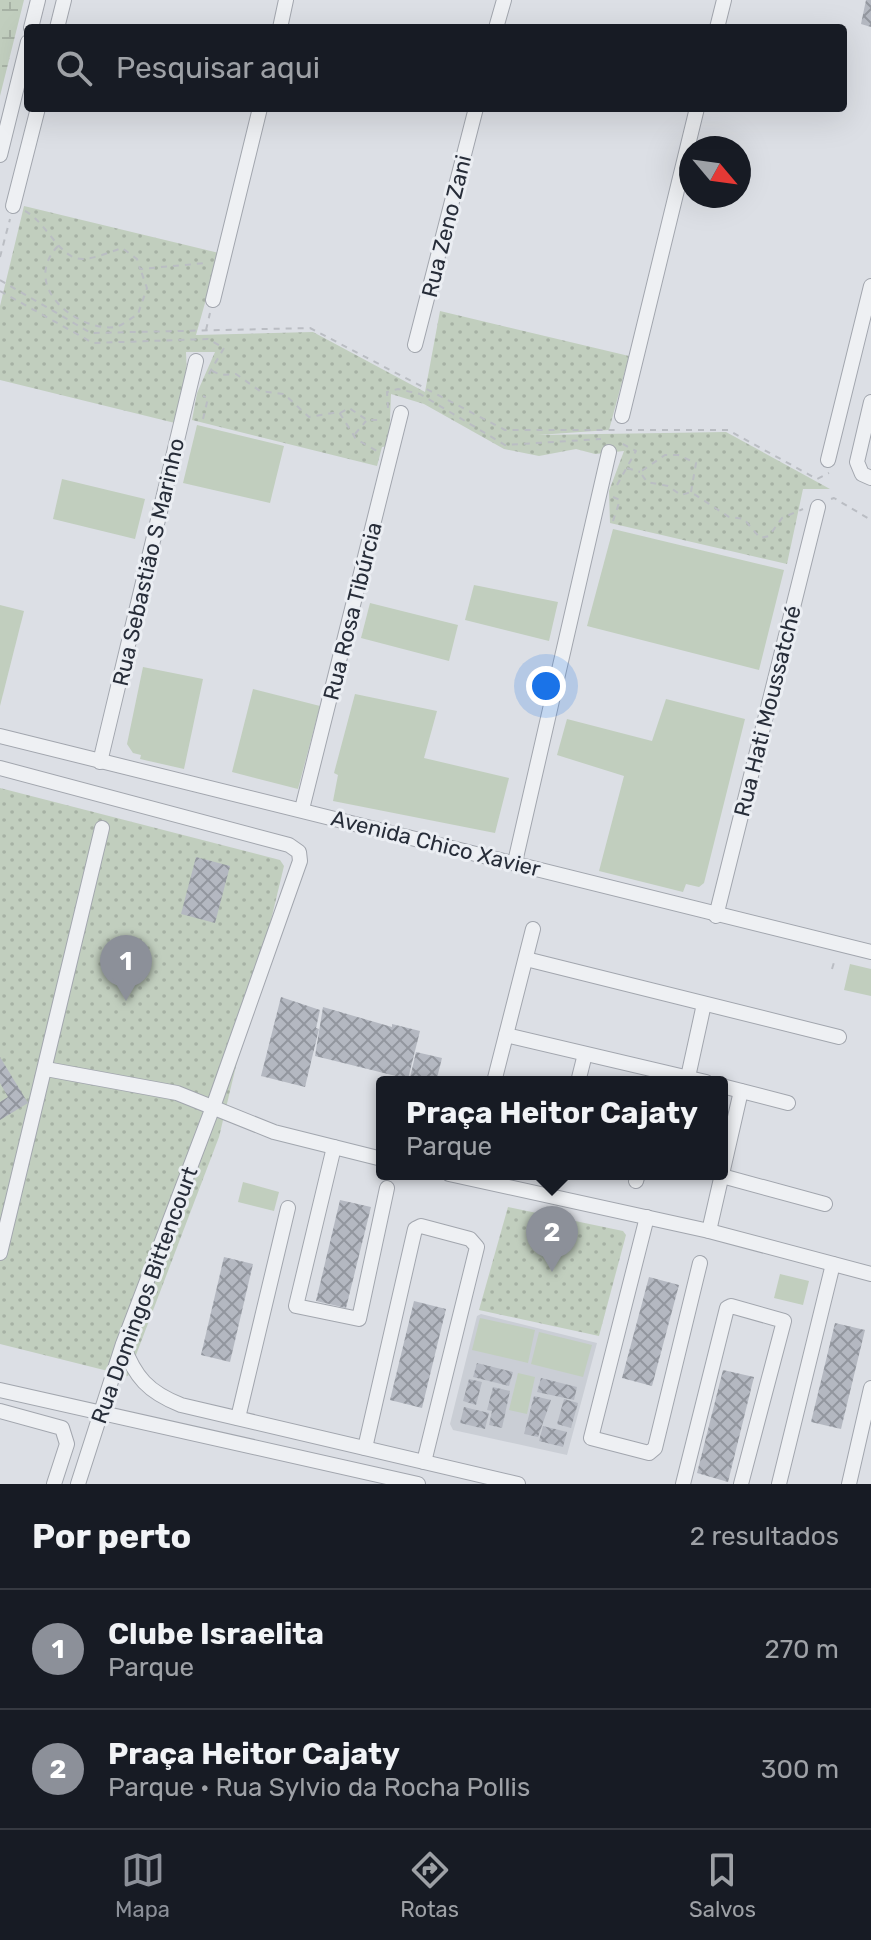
<!DOCTYPE html>
<html lang="pt">
<meta charset="utf-8">
<style>
:root{--surface:#171b24;--page:#20242c;--text:#f1f3f6;--muted:#9ea1a6;--line:#363941;--accent:#8c9099}
body{margin:0;font-family:Rubik,sans-serif;background:var(--page);color:var(--text)}
.compass{position:absolute;left:679px;top:136px;width:72px;height:72px;border-radius:50%;background:var(--surface);box-shadow:0 8px 32px #0002;rotate:119deg}
.you{position:absolute;left:546px;top:686px;width:28px;height:28px;margin:-20px;border:6px solid #fff;border-radius:50%;background:#1a73e8;box-shadow:0 0 0 12px #1a73e833}
.badge{display:grid;place-items:center;width:52px;height:52px;border-radius:50%;background:var(--accent);color:#fff;font-size:26px;font-weight:700}
.pin{position:absolute;translate:-50% -66px;filter:drop-shadow(0 2px 4px #0008)}
.pin::after{content:'';position:absolute;top:42px;width:28px;height:24px;background:inherit;clip-path:polygon(0 0,100% 0,50% 100%)}
.popup{position:absolute;left:376px;top:1076px;width:352px;height:104px;box-sizing:border-box;display:grid;place-content:center;border-radius:8px;background:var(--surface);filter:drop-shadow(0 2px 6px #0005);font-size:26px;white-space:nowrap;color:var(--muted)}
.popup b{font-size:30px;color:var(--text)}
.popup::after{content:'';position:absolute;left:50%;top:100%;margin-left:-16px;border:16px solid transparent;border-top-color:var(--surface)}
.list{margin:0;padding:0;list-style:none}
h2{display:flex;justify-content:space-between;align-items:center;height:104px;margin:0;padding:0 32px;font-size:34px}
h2 small{font-size:26px;font-weight:400;color:var(--muted)}
.list li{display:grid;grid-template-columns:52px 1fr auto;gap:24px;align-items:center;box-sizing:border-box;height:120px;padding:0 32px;border-top:2px solid var(--line)}
.list b{display:block;font-size:30px;white-space:nowrap}
.list p{margin:0;font-size:26px;white-space:nowrap;color:var(--muted)}
.list em{font-size:26px;font-style:normal;color:var(--muted)}
.icon{flex:none;width:44px;height:44px;fill:none;stroke:currentColor;stroke-width:2;stroke-linecap:round;stroke-linejoin:round}
.map{position:relative;flex:none;width:871px;height:1484px;overflow:hidden}
.search{position:absolute;background:var(--surface);box-shadow:0 8px 32px #0002;left:24px;right:24px;top:24px;height:88px;display:flex;align-items:center;gap:20px;box-sizing:border-box;padding:0 28px;border-radius:8px;color:var(--muted);font-size:30px}
.sheet{height:344px;background:var(--surface)}
nav{display:flex;justify-content:space-around;align-items:center;box-sizing:border-box;height:112px;border-top:2px solid var(--line);background:var(--surface);font-size:22px;color:var(--muted)}
nav a{display:grid;justify-items:center;gap:4px}
nav .on{color:var(--accent)}
.map>svg:first-child{display:block}
</style>
<div class="map">
<svg width="871" height="1484" viewBox="0 0 871 1484">
<defs>
<pattern id="wetland-marsh" width="20" height="14" patternUnits="userSpaceOnUse" patternTransform="scale(2)"><rect width="20" height="14" fill="#c1cebe"/><path d="M1 5h8M5 5V1M11 12h8M15 12V8" fill="none" stroke="#a6b1a4"/></pattern>
<pattern id="park-dots" width="8" height="8" patternUnits="userSpaceOnUse" patternTransform="scale(2)"><rect width="8" height="8" fill="#c1cebe"/><path d="M2 2h.1M6 6h.1" fill="none" stroke="#a6b1a4" stroke-width="1.8" stroke-linecap="round"/></pattern>
<pattern id="building-cross-hatch" width="8" height="8" patternUnits="userSpaceOnUse" patternTransform="scale(2)"><rect width="8" height="8" fill="#b4b8c1"/><path d="M0 0l8 8M0 8l8-8" fill="none" stroke="#92969e"/></pattern>
</defs>
<rect width="100%" height="100%" fill="#dcdfe5"/>
<path fill="#caced5" d="M481,1314L597,1343L567,1455L453,1430L450,1424L477,1316Z"/>
<g fill="#c1cebe">
<path d="M197,425L284,446L270,503L183,483Z"/>
<path d="M62,479L145,499L135,539L53,519Z"/>
<path d="M613,529L784,570L759,670L587,626Z"/>
<path d="M474,585L558,602L549,641L465,620Z"/>
<path d="M370,603L458,625L449,661L361,638Z"/>
<path d="M0,605L24,611L0,706Z"/>
<path d="M143,667L203,679L184,769L140,759L141,755L133,753L127,744Z"/>
<path d="M253,689L320,706L298,789L232,772Z"/>
<path d="M355,694L437,711L424,758L509,778L495,833L333,801L338,775L334,773Z"/>
<path d="M666,699L745,719L704,883L699,887L686,884L683,892L599,871L624,776L557,755L567,719L652,741Z"/>
<path d="M850,964L871,969V996L844,990Z"/>
<path d="M243,1182L279,1192L274,1211L238,1202Z"/>
<path d="M780,1274L809,1281L803,1305L774,1298Z"/>
<path d="M480,1318L535,1330L528,1363L472,1350Z"/>
<path d="M539,1332L592,1345L583,1377L531,1364Z"/>
<path d="M518,1373L535,1377L527,1414L509,1410Z"/>
</g>
<path fill="url(#wetland-marsh)" d="M0,0H24L0,96Z"/>
<g fill="url(#park-dots)">
<path d="M24,206L219,253L196,335L313,332L425,392L440,311L629,356L609,430L538,435L726,432L830,489H803L787,564L610,523L609,491L624,451L595,454L576,449L539,456L504,449L424,404L391,394L389,446L382,447L377,466L192,420L197,393L215,352H186L187,378L175,423L0,380V306Z"/>
<path d="M0,788L280,860L284,866L219,1137L128,1376L0,1344Z"/>
<path d="M508,1207L623,1231L626,1235L599,1336L479,1310Z"/>
</g>
<g fill="url(#building-cross-hatch)">
<path d="M866,0H871V27L861,24Z"/>
<path d="M196,857L230,866L215,923L181,914Z"/>
<path d="M281,997L320,1010L316,1028L319,1029L305,1087L261,1076Z"/>
<path d="M323,1007L392,1027V1024L420,1031L408,1079L315,1056Z"/>
<path d="M416,1052L442,1058L436,1082H409Z"/>
<path d="M0,1057L28,1103L0,1120V1102L8,1097L0,1083Z"/>
<path d="M340,1200L371,1207L346,1308L316,1301Z"/>
<path d="M224,1257L253,1264L230,1362L201,1355Z"/>
<path d="M649,1277L679,1285L652,1386L622,1378Z"/>
<path d="M414,1301L446,1309L422,1408L390,1400Z"/>
<path d="M835,1323L865,1330L841,1429L811,1422Z"/>
<path d="M477,1363L513,1372L509,1386L473,1377Z"/>
<path d="M723,1370L754,1377L728,1482L697,1473Z"/>
<path d="M541,1378L577,1387L574,1400L537,1392Z"/>
<path d="M469,1379L482,1382L476,1405L463,1401Z"/>
<path d="M493,1387L510,1391L502,1428L489,1425L492,1411L487,1410Z"/>
<path d="M534,1396L551,1400L538,1437L524,1434Z"/>
<path d="M564,1399L578,1403L571,1428L557,1424Z"/>
<path d="M464,1407L489,1413L485,1429L460,1423Z"/>
<path d="M543,1426L567,1432L563,1447L539,1441Z"/>
</g>
<g fill="none" stroke-linecap="round" stroke-linejoin="round">
<g stroke="#a2a6ae" stroke-width="16">
<g id="minor">
<path d="M31,28L38,0"/>
<path d="M57,28L64,0"/>
<path d="M280,28L286,0"/>
<path d="M496,28L504,0"/>
<path d="M717,28L724,0"/>
<path d="M0,155L28,42"/>
<path d="M13,206L38,108"/>
<path d="M213,300L260,108"/>
<path d="M415,345L476,108"/>
<path d="M871,402L857,462L862,474L871,478"/>
<path d="M622,416L697,108"/>
<path d="M828,460L871,286"/>
<path d="M0,736L871,952"/>
<path d="M100,762L196,361"/>
<path d="M0,768L289,845L299,852L300,861L213,1107L123,1344L78,1484"/>
<path d="M302,809L401,413"/>
<path d="M515,862L609,452"/>
<path d="M716,916L818,507"/>
<path d="M526,959L839,1037"/>
<path d="M506,1035L706,1082"/>
<path d="M46,1069L177,1093L274,1132L382,1159"/>
<path d="M688,1077L704,1004"/>
<path d="M494,1082L533,929"/>
<path d="M578,1082L585,1054"/>
<path d="M722,1086L788,1103"/>
<path d="M334,1147L296,1306L359,1319L387,1188"/>
<path d="M449,1174L709,1231L871,1274"/>
<path d="M722,1176L825,1204"/>
<path d="M636,1181L638,1174"/>
<path d="M647,1217L591,1438L649,1453L655,1448L700,1263"/>
<path d="M709,1231L741,1091"/>
<path d="M0,1253L102,828"/>
<path d="M123,1345C135,1377 148,1392 181,1405L518,1484"/>
<path d="M0,1390L418,1484"/>
<path d="M0,1411L62,1428L67,1444L54,1484"/>
<path d="M238,1418L288,1208"/>
<path d="M365,1448L415,1229L421,1226L470,1239L477,1247L424,1462"/>
<path d="M683,1484L727,1308L731,1306L784,1321L741,1484"/>
<path d="M779,1484L833,1264"/>
<path d="M849,1484L871,1388"/>
</g>
</g>
<g stroke="#babdc3" stroke-width="2" stroke-dasharray="6 6" stroke-linecap="butt">
<path d="M25,211C47,222 60,261 84,259C96,258 110,252 122,248L137,259L140,269L206,263"/>
<path d="M58,246C19,287 79,332 115,327C122,326 131,318 138,314L147,288L141,271"/>
<path d="M0,257L10,219"/>
<path d="M0,280L91,333L310,328L505,430H619"/>
<path d="M0,291L93,343L208,339L224,348L207,377"/>
<path d="M206,330L210,313"/>
<path d="M212,371L221,375L236,374L260,391L284,394L309,417L339,412L356,439L377,451"/>
<path d="M388,408L387,392L398,389L420,394L505,445L601,439"/>
<path d="M340,413L349,408L367,420H383"/>
<path d="M203,419L208,398L203,396"/>
<path d="M626,430H728L817,479L829,473"/>
<path d="M355,434L366,421"/>
<path d="M627,468L640,472"/>
<path d="M617,485L636,451L619,442"/>
<path d="M691,492L696,463L678,455H665L640,472L647,482L668,486L681,495L691,492L729,517L744,519L760,538L769,536L782,518L803,509"/>
<path d="M613,497L620,500L613,521"/>
<path d="M831,499L834,498L871,520"/>
<path d="M832,969L835,959"/>
</g>
<use href="#minor" stroke="#eef0f3" stroke-width="14"/>
</g>
<g text-anchor="middle" stroke-width="6" stroke-linejoin="round" paint-order="stroke">
<g font-size="22" fill="#272d39" stroke="#ebeef3">
<text transform="translate(446 226) rotate(-76)" y="8">Rua Zeno Zani</text>
<text transform="translate(148 562) rotate(-77)" y="8">Rua Sebastião S Marinho</text>
<text transform="translate(352 611) rotate(-76)" y="8">Rua Rosa Tibúrcia</text>
<text transform="translate(767 711) rotate(-76)" y="8">Rua Hati Moussatché</text>
<text transform="translate(436 843) rotate(14)" y="8">Avenida Chico Xavier</text>
<text transform="translate(144 1295) rotate(-70)" y="8">Rua Domingos Bittencourt</text>
</g>
</g>
</svg>
<svg class="compass" viewBox="-18 -18 36 36"><path d="M0-13l5 13h-10z" fill="#e53935"/><path d="M0 13l5-13h-10z" fill="#9ea1a6"/></svg>
<div class="you"></div>
<div class="pin badge" style="left:126px;top:1001px">1</div>
<div class="pin badge" style="left:552px;top:1272px">2</div>
<div class="popup"><b>Praça Heitor Cajaty</b>Parque</div>
<div class="search"><svg class="icon" aria-label="search" viewBox="0 0 24 24"><circle cx="10" cy="10" r="6"/><path d="M15 15l6 6"/></svg>Pesquisar aqui</div>
</div>
<section class="sheet">
<h2>Por perto<small>2 resultados</small></h2>
<ul class="list">
<li><span class="badge">1</span><div><b>Clube Israelita</b><p>Parque</p></div><em>270 m</em></li>
<li><span class="badge">2</span><div><b>Praça Heitor Cajaty</b><p>Parque · Rua Sylvio da Rocha Pollis</p></div><em>300 m</em></li>
</ul>
</section>
<nav>
<a class="on"><svg class="icon" aria-label="map" viewBox="0 0 24 24"><path d="M3 6l6-2 6 2 6-2v14l-6 2-6-2-6 2zM9 4v14M15 6v14"/></svg>Mapa</a>
<a><svg class="icon" aria-label="directions" viewBox="0 0 24 24"><path d="M12 3l9 9-9 9-9-9zM9 14v-3h6M13 9l2 2-2 2"/></svg>Rotas</a>
<a><svg class="icon" aria-label="saved" viewBox="0 0 24 24"><path d="M7 4h10v16l-5-4-5 4z"/></svg>Salvos</a>
</nav>
